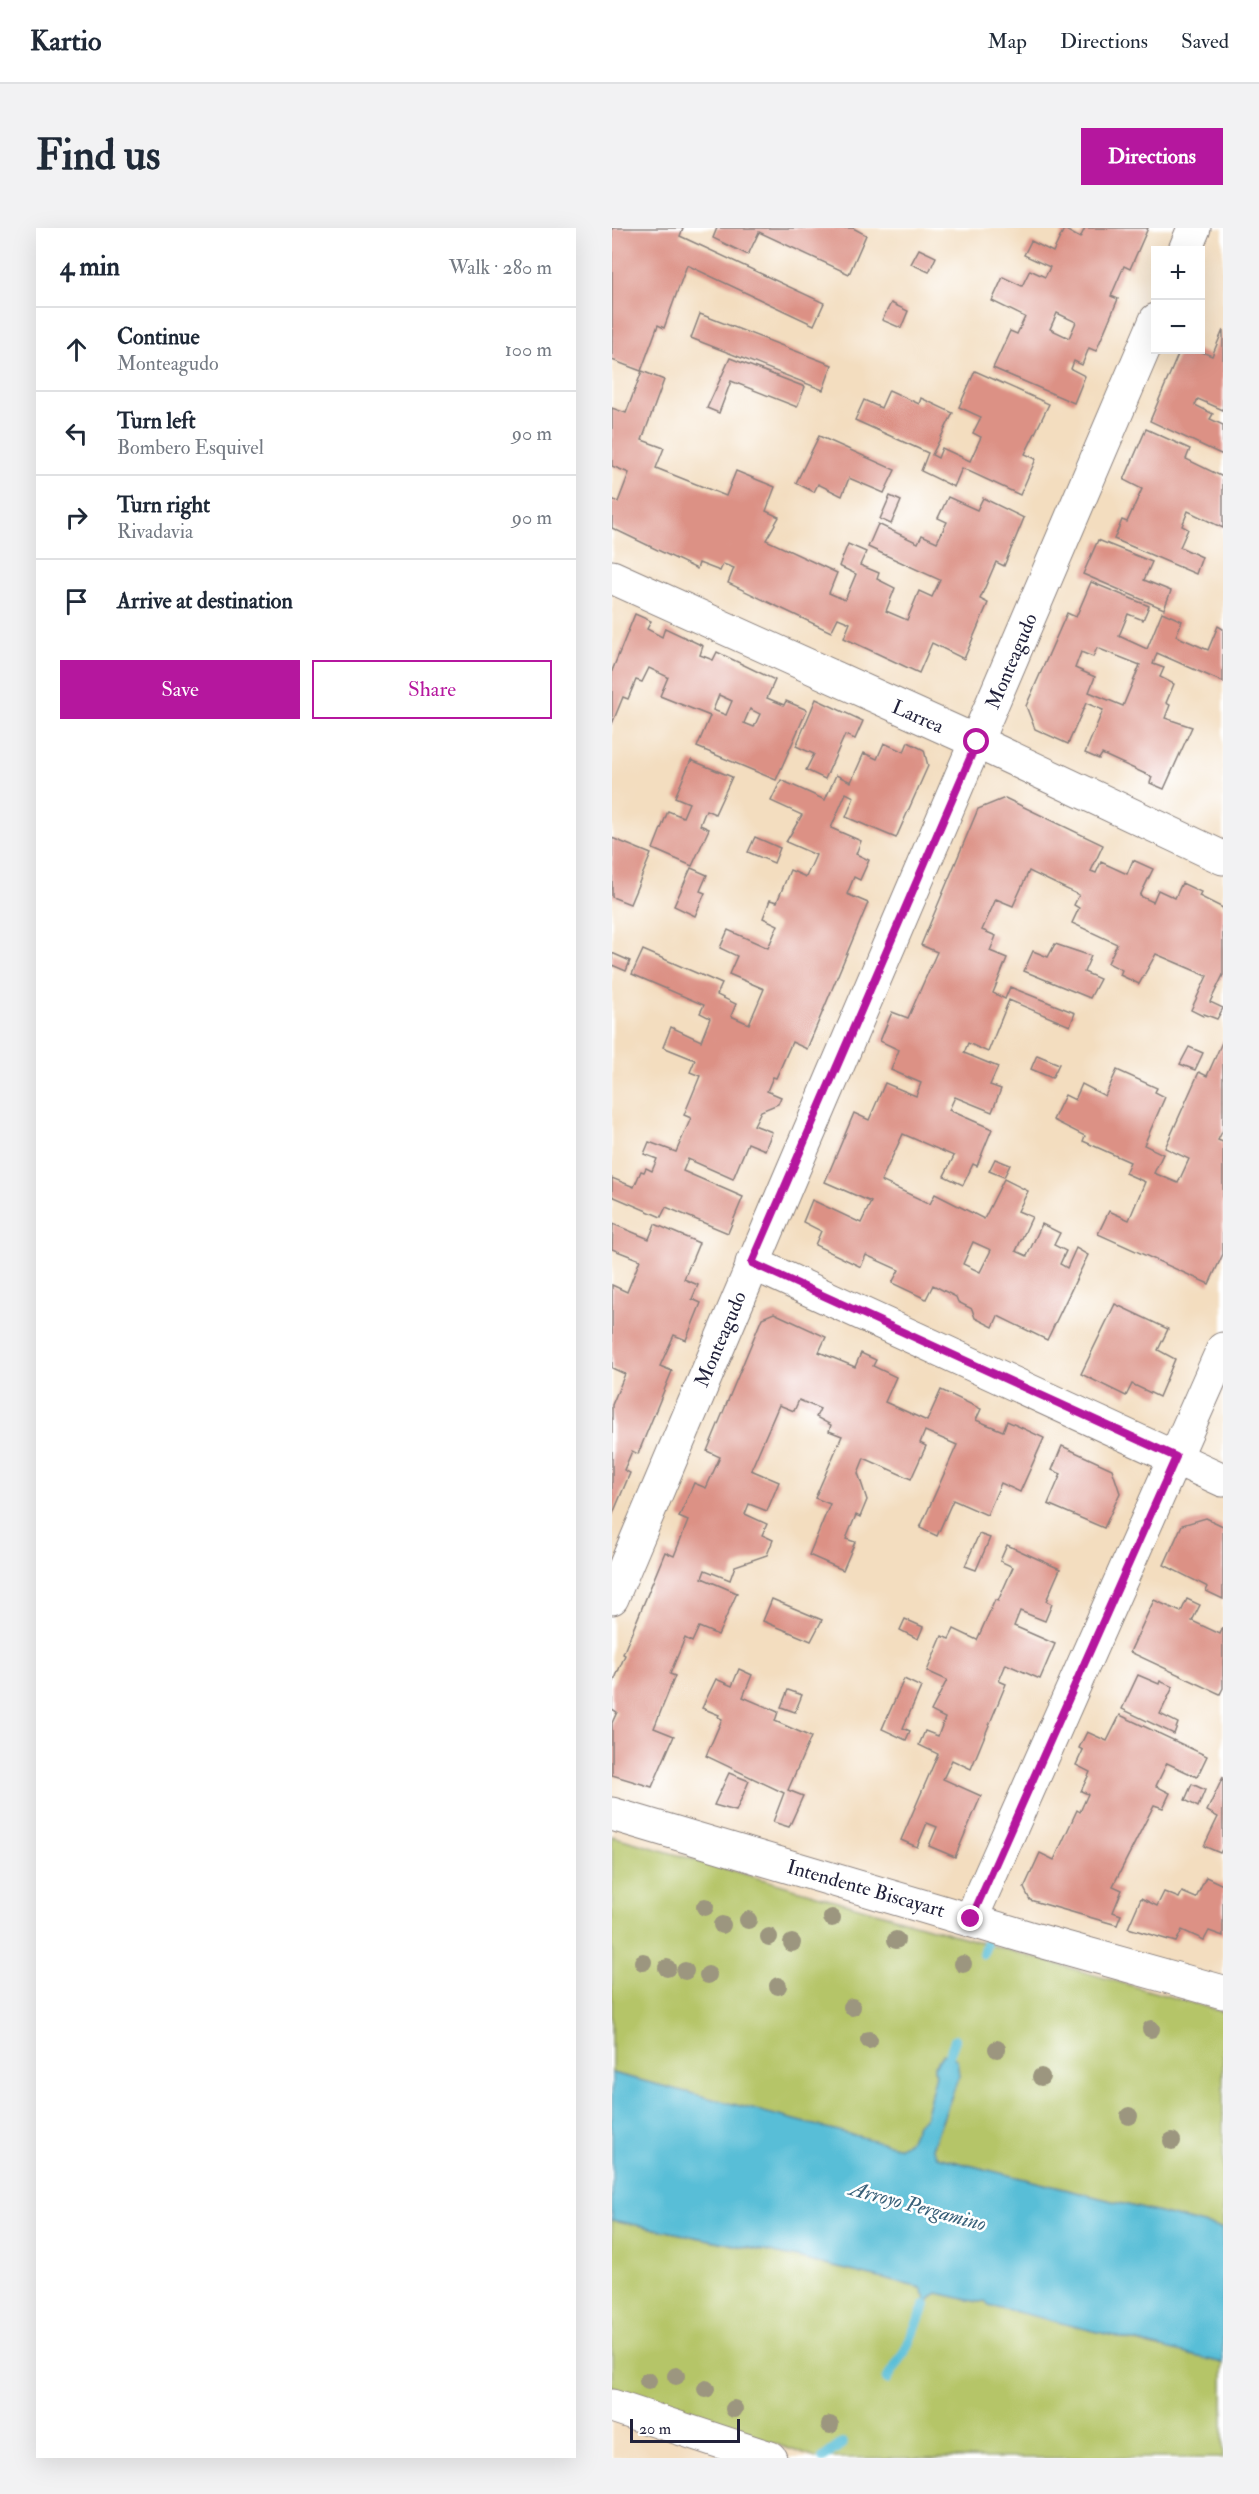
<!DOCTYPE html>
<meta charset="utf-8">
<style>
:root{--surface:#fff;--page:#f2f2f3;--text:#1f2937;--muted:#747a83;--line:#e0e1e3;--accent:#b5179e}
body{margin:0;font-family:"IM FELL Double Pica",serif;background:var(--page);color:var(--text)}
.controls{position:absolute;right:18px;top:18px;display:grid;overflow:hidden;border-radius:0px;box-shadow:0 6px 24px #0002}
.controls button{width:54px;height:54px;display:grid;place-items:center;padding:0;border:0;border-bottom:2px solid var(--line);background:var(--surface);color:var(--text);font:30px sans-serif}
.scale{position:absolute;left:18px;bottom:15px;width:110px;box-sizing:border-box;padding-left:6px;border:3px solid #22223b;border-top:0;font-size:16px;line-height:21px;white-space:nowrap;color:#22223b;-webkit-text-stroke:4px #fff;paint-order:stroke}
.stop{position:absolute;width:18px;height:18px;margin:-14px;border:4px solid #b5179e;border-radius:50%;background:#fff}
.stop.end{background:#b5179e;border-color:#fff;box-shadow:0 2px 6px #0008}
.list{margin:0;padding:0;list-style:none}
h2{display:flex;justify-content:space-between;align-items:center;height:78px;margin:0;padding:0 24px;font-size:26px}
h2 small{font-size:20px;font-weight:400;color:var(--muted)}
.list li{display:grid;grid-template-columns:39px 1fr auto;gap:18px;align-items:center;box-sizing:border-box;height:84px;padding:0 24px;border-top:2px solid var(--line)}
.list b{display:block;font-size:22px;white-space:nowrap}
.list p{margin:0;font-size:20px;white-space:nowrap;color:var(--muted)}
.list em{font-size:20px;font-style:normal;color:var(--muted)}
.actions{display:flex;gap:12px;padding:18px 24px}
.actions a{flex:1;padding:14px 0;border:2px solid var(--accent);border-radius:0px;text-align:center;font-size:21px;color:var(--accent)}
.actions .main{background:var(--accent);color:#fff}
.icon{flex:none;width:33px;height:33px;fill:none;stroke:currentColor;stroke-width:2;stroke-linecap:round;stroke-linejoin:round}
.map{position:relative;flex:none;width:611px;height:2230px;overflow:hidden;border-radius:0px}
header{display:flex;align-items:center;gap:36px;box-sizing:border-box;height:84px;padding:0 30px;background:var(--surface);border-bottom:2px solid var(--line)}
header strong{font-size:28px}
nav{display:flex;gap:33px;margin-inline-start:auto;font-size:21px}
.intro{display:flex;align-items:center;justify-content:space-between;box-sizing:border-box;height:144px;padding:0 36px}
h1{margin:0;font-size:42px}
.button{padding:15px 27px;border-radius:0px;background:var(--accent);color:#fff;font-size:21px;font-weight:700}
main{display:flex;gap:36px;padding:0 36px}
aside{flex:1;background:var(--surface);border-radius:0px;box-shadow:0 6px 24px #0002}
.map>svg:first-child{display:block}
</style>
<header>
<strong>Kartio</strong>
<nav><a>Map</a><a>Directions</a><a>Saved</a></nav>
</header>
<div class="intro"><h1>Find us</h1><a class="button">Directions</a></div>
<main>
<aside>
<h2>4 min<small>Walk · 280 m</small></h2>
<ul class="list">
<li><svg class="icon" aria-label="ahead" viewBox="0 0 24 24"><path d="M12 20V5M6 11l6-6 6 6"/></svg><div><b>Continue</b><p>Monteagudo</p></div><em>100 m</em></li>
<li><svg class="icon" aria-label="left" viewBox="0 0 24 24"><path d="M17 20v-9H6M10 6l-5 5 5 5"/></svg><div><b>Turn left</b><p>Bombero Esquivel</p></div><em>90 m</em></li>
<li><svg class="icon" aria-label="right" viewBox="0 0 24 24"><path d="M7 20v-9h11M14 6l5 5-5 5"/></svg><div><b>Turn right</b><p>Rivadavia</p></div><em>90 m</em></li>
<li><svg class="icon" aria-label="arrive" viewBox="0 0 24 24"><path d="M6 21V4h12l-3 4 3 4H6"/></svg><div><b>Arrive at destination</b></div></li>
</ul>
<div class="actions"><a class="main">Save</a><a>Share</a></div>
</aside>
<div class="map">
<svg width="611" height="2230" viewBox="0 0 611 2230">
<rect width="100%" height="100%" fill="#fff"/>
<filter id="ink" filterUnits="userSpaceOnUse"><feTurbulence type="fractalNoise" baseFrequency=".0167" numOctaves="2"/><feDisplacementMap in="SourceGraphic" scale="12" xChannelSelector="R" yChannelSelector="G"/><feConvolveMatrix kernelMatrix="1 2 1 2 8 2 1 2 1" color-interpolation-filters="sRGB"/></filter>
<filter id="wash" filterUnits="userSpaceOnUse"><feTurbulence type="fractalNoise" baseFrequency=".008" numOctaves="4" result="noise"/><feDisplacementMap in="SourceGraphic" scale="24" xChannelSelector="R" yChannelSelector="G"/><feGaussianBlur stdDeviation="1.35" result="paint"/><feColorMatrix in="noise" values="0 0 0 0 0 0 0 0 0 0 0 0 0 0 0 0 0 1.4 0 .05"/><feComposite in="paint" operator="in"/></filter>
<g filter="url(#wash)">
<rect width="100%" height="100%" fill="#f3ddbf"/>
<g fill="#b5c568" stroke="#6c7452" stroke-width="1.5">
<path d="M0,1608L611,1784V2001L325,1929L320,1921L340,1867L322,1839L323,1851L313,1890L305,1896L297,1915L288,1919L0,1845Z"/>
<path d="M0,1992L177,2028L310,2060L314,2070L326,2065L366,2074L373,2073L546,2120H553L611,2135V2230H204L0,2160Z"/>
</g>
<path fill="#59bed7" stroke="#3e7089" stroke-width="1.5" d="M331,1826L345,1831L347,1848L320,1920L325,1929L611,2001V2135L377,2077L373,2073L366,2074L326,2065L321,2068L315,2077L311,2076L314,2070L309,2060L177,2028L0,1992V1845L288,1919L297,1914L305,1896L313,1890L323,1851L322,1839Z"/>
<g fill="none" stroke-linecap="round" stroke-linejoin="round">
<g stroke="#59bed7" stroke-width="10">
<path d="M371,1726L374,1716"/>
<path d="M337,1828L343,1812"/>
<path d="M275,2151L292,2125L313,2077"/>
<path d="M211,2230L231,2215"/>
</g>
</g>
<g id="blocks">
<g fill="#dc9185" fill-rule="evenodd">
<path d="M0,0H71L68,8L212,75L202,97L75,37L52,100L46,97L29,143L0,132Z"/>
<path d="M105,0H241L254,7L237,46L147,4L136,27L101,10Z"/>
<path d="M473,0H536L518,41L512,38L499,68L506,71L484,123L477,120L470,137L462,133L459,141L473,148L462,175L381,140L398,103L405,106L413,89L380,73L391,49L410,58L418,42L433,49L438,39L412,27L419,13L441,24L452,1L468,10ZM445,85L464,94L457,110L438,101Z"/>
<path d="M307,21L324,29L317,44L299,36Z"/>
<path d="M279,75L296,83L289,100L270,92Z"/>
<path d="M88,86L220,137L211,162L79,110Z"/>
<path d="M611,102V182L586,171L583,177L601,186L598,191L611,197V227L538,193L568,122H585L600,128Z"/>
<path d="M118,130L193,159L185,179L119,153L107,185L95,180Z"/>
<path d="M30,143L52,152L30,212L52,220L44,240L114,268L124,243L163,259L154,283L167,289L154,312L225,345L217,365L233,372L244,346L227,338L236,316L254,324L248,337L267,345L265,351L283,360L274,383L295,392L307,363L320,369L328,352L256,319L266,296L306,315L310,307L325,314L335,294L326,290L336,269L365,282L371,270L412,290L392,338L384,334L368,371L376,375L352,431L320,415L307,445L232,410L238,395L226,390L219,404L116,355L122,340L111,336L108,343L87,335L85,341L0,300V271L6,274L17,245L0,238V180L14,185Z"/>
<path d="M363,143L437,176L413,226L424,231L408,267L350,240L342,259L309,243L316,225L243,192L252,172L269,180L277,162L307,176L309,170L341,185L320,227L326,230L330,220L358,233L369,209L361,205L369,189L347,179Z"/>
<path d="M534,201L578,221L574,231L611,249V300L576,283L570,298L576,301L568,319L590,329L584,346L502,311L510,292L515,294L530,261L512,252Z"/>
<path d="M207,208L283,242L272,265L237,250L230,268L206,256L202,264L184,255Z"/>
<path d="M278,268L289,273L279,296L268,291Z"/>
<path d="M486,312L540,334L532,352L559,363L552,381L471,346Z"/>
<path d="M479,354L537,378L531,392L516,386L507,408L535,421L550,384L570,393L564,408L596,422L606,398L611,401V454L545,425L541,436L552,440L548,449L562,456L554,475L558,477L553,490L580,499L552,561L538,555L540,549L490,526L487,531L473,525L491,482L474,475L456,516L423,501L414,478L455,385L464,389ZM485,420L528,437L511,478L477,464L483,449L463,440L469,424L481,429Z"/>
<path d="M23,386L39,393L35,401L50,409L53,400L91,418L88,427L101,432L105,424L163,452L155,470L172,477L174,473L195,482L164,552L85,519L98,488L48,468L56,449L37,440L30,454L24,452L16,471L11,469L0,496V443ZM107,467L120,473L114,487L101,482ZM138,481L148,486L142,499L132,495Z"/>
<path d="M204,471L251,493L243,511L233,507L213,551L194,542L202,526L184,518Z"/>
<path d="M296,514L312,522L316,538L284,610L234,589L242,569L234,565L219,600L249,613L244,626L257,632L248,652L242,649L235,666L256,675L195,821L180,814L164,850L161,849L155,863L169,869L166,876L149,883L142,897L160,904L153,922L136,915L121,951L76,931L71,943L131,969L116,1005L54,979L49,989L0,968V950L22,959L29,943L32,944L34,940L40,943L45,931L32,926L37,914L64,924L79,890L72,887L88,848L78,844L83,832L51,819L59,799L89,813L98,790L88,785L92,777L20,746L31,722L110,756L105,767L124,776L119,788L137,796L152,761L117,746L125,728L108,720L116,702L156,720L166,697L151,690L158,672L165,674L178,642L194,649L204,627L174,614L190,587L159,573L169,552L213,572L224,547L239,554L252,525L265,531L272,515L292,524Z"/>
<path d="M79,532L120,549L103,586L94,582L88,597L97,601L80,638L41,621L56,583L71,589L77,575L63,569Z"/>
<path d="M393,570L491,617L479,643L484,645L489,634L515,646L521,632L541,641L528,668L541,674L546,662L563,670L570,655L589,664L587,668L611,680V747L598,774L611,780L605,791L592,786L591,788L579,782L595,748L544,726L527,756L508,747L510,742L496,735L505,716L460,695L467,680L462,677L467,667L417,643L401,678L384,671L370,702L384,708L378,723L395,730L381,765L393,771L398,759L463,785L458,798L397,772L376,824L356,815L352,825L386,839L378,857L389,861L380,884L343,869L337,882L380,901L365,938L361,936L351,957L332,948L342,928L291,906L269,953L318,976L323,966L372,991L392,951L416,963L406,983L420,989L404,1023L415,1028L430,996L448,1005L442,1017L454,1023L448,1036L455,1040L464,1020L476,1027L435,1112L386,1088L381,1099L363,1090L360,1081L346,1074L344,1069L321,1057L314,1071L280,1055L287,1042L254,1027L249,1039L203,1017L209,1003L191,994L200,972L249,995L259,974L213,954L242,885L257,892L273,855L304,868L309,855L279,842L287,822L268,813L280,784L296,790L325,724L309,717L366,581ZM361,1014L379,1022L368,1044L351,1036Z"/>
<path d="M143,609L168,620L162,635L136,624Z"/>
<path d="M0,610L39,626L18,676L0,669Z"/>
<path d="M79,640L95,647L88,663L93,665L83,688L62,678Z"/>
<path d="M443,716L479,728L472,744L488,751L478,770L412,743L421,723L436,729Z"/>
<path d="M0,725L18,733L14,743L0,737Z"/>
<path d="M611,812V902L606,912L611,914V1026L597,1056L486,1006L497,983L517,992L533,954L513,945L518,934L471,913L473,908L441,892L453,867L463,872L470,856L493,868L505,842L545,860L543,864L553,869L532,917L551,926L542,945L566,955L577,931L553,920L587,844L595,848Z"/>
<path d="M577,819L591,825L583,842L568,836Z"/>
<path d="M425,827L447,836L440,850L419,841Z"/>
<path d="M383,931L398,937L392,949L377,943Z"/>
<path d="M1,996L37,1011L43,996L87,1015L72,1051L86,1057L80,1071L89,1075L74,1112L62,1107L48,1138L60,1143L26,1226L20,1223L12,1242L18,1245L0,1288V1177L13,1146L0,1140V1057L15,1064L28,1032L0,1021Z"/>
<path d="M503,1076L556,1101L546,1122L563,1131L547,1169L520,1156L514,1168L469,1146Z"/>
<path d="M162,1085L214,1109L207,1124L243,1139L249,1125L264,1132L261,1138L284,1149L273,1174L315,1193L329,1162L369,1181L364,1192L391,1203L395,1193L432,1210L408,1264L389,1255L375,1287L341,1272L325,1308L308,1300L345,1217L313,1203L308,1215L314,1218L299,1251L252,1230L246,1245L255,1272L248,1289L244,1287L234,1311L243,1314L231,1342L197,1327L218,1276L203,1270L230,1208L217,1203L219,1197L204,1189L208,1181L187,1172L182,1183L167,1177L139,1242L167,1254L155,1283L137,1276L133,1286L155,1296L150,1307L161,1312L155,1327L123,1338L118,1352L93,1342L90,1350L125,1365L106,1407L87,1399L80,1414L73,1410L58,1446L63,1448L42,1500L62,1508L40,1559L0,1547V1495L5,1484L0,1481V1458L13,1427L11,1426L53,1324L62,1328L76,1293L67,1289L82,1255L94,1260L108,1229L95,1223L150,1090Z"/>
<path d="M450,1218L500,1241L508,1265L492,1300L436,1276L449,1246L440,1242Z"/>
<path d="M594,1290L611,1298V1371L594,1363L596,1359L552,1337L570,1297Z"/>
<path d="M367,1306L378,1310L364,1342L353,1338Z"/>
<path d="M395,1317L448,1341L434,1373L440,1376L433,1393L408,1383L402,1398L443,1416L428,1451L394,1436L387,1453L394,1456L359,1541L340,1532L331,1551L369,1568L343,1629L317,1618L325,1599L315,1595L305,1619L289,1612L326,1526L307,1517L313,1503L326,1508L333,1490L319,1483L335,1452L315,1443L330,1408L337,1411L342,1401L365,1412L383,1372L386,1373L401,1339L388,1333Z"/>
<path d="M160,1371L210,1392L199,1413L151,1393Z"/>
<path d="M575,1371L588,1377L580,1393L608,1406L611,1399V1460L608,1466L518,1424L542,1372L569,1384Z"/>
<path d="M293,1391L311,1399L306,1411L288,1402Z"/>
<path d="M127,1441L140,1447L131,1469L166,1484L163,1493L199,1509L176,1562L191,1568L177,1599L161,1594L172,1565L94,1528L110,1491L106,1489L107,1487L90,1480L104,1451L120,1458Z"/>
<path d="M526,1447L547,1456L548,1453L561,1459L548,1486L566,1495L562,1506L510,1481Z"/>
<path d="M292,1451L309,1459L291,1500L298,1503L294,1512L270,1501Z"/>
<path d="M176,1462L190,1467L183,1484L169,1479Z"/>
<path d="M508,1487L595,1528L585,1549L555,1535L544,1558L558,1565L551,1580L542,1577L501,1658L510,1662L501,1684L509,1687L505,1697L418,1672L412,1660L428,1625L442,1632L465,1582L468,1584L476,1566L469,1563L478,1544L464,1537L471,1522L467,1520L475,1504L495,1513Z"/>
<path d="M117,1545L137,1553L124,1583L102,1577Z"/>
<path d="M611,1549V1619L608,1625L592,1618L606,1589L595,1583Z"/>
<path d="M580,1556L593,1562L586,1579L573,1572Z"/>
<path d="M594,1649L611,1657V1708L597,1703L592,1712L570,1702L564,1714L516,1700L529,1670L545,1678L552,1664L567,1670L570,1664L584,1670Z"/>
</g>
</g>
</g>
<g filter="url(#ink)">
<use href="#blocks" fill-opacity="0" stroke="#8a807d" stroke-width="1.5"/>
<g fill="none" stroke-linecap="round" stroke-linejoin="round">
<g stroke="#8a807d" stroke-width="35">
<g id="minor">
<path d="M573,22L582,0"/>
<path d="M0,349L365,514L611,630"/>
<path d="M140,1035L611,1252"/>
<path d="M0,1370C179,943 363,518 544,92"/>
<path d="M0,1586L418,1710L611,1764"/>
<path d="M359,1691L611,1121"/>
<path d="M0,2178L158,2230"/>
</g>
</g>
<use href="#minor" stroke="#fff" stroke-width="33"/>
</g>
<g fill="#9c967f">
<circle cx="93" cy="1679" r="9"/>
<circle cx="220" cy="1690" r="9"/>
<circle cx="136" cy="1692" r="9"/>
<circle cx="110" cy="1697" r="9"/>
<circle cx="157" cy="1709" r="9"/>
<circle cx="284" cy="1712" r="9"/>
<circle cx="180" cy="1715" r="9"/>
<circle cx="31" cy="1734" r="9"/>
<circle cx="351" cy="1736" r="9"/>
<circle cx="55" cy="1740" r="9"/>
<circle cx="73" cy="1743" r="9"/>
<circle cx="96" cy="1747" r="9"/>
<circle cx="166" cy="1758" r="9"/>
<circle cx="240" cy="1779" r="9"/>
<circle cx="539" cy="1801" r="9"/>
<circle cx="257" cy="1812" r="9"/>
<circle cx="385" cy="1821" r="9"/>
<circle cx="429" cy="1849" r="9"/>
<circle cx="517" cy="1888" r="9"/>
<circle cx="560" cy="1913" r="9"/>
<circle cx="64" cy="2148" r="9"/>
<circle cx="36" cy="2153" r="9"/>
<circle cx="94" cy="2161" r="9"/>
<circle cx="122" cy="2181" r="9"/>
<circle cx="218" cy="2197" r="9"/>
</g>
</g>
<g fill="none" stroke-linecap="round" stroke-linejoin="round" filter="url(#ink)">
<path stroke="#b5179e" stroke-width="8" d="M359,1691L564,1229L140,1035L365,514"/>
</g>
<g text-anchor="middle" stroke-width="5" stroke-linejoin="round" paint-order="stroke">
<g font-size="20" fill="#22223b" stroke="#fff">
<text transform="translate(399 433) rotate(-67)" y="7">Monteagudo</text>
<text transform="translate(306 488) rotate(24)" y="7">Larrea</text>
<text transform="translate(108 1111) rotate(-67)" y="7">Monteagudo</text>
<text transform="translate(254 1660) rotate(16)" y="7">Intendente Biscayart</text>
</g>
<g font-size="21" font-style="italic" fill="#386079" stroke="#fff">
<text transform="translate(306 1978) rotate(15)" y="7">Arroyo Pergamino</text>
</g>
</g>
</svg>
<div class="controls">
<button>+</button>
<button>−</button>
</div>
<div class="scale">20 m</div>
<div class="stop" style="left:365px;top:514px"></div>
<div class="stop end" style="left:359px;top:1691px"></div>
</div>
</main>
